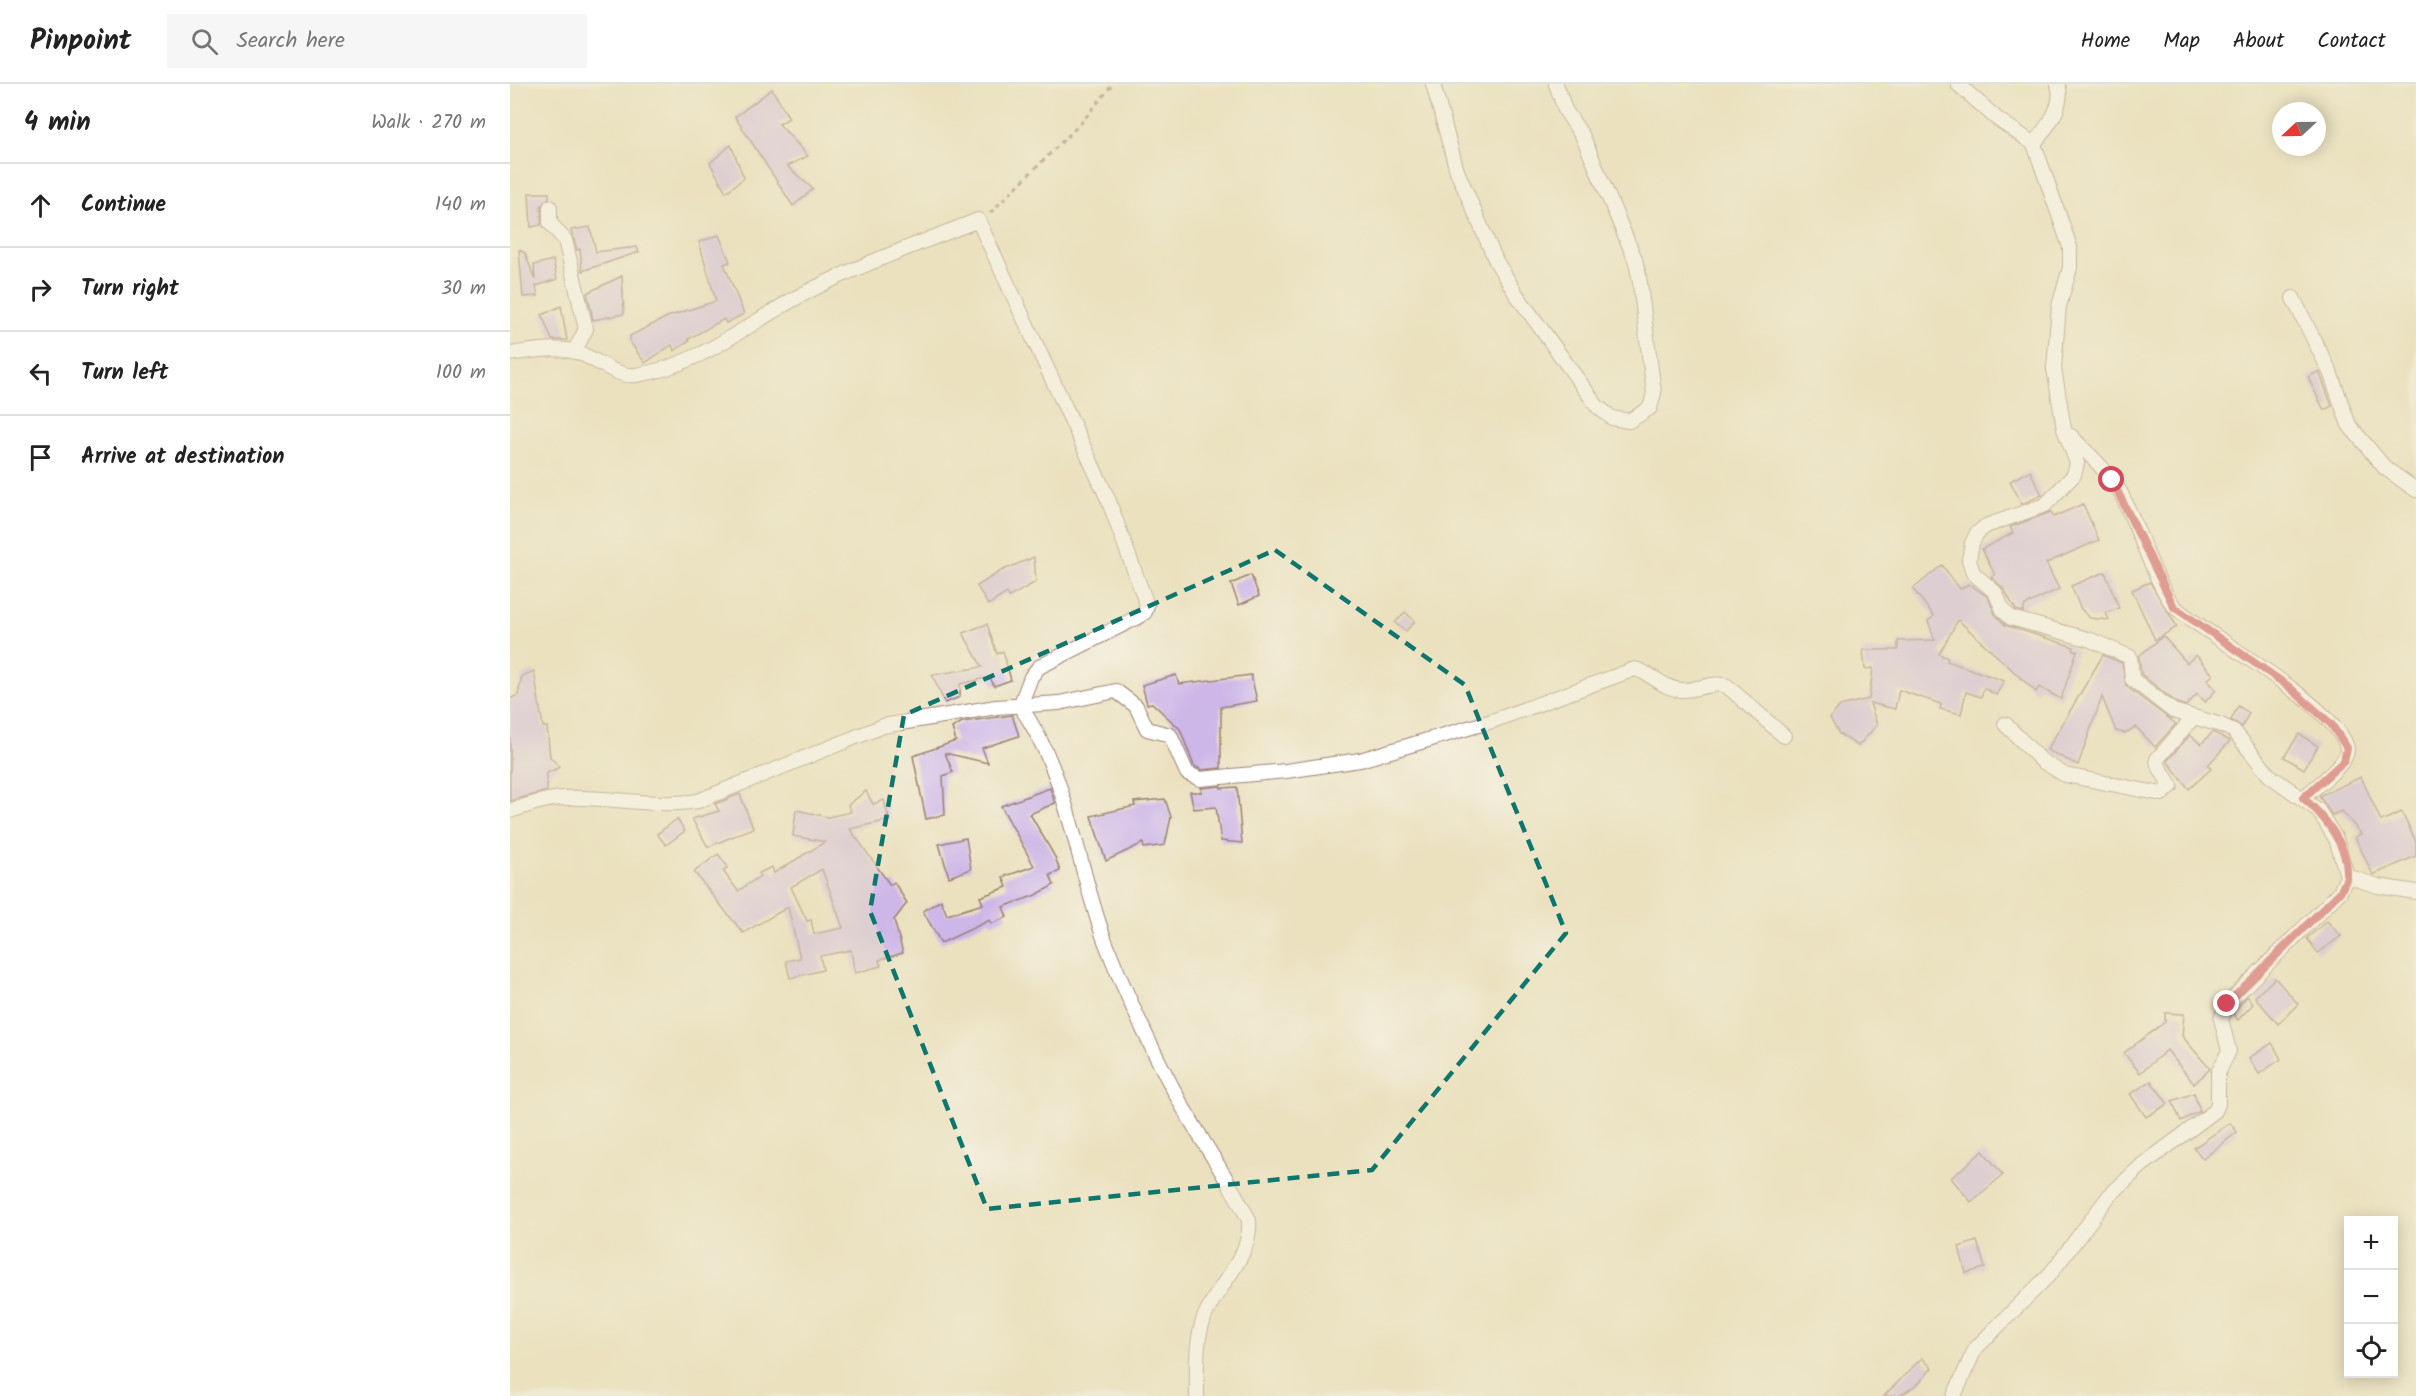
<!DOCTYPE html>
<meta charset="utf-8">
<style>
:root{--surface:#fff;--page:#f6f6f6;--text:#222;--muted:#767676;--line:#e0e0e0}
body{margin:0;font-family:Kalam,sans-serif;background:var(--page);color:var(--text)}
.controls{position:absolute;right:18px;bottom:18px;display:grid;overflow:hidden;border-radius:0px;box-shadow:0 3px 15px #0003}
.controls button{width:54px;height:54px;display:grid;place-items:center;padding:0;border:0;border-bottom:2px solid var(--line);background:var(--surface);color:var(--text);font:30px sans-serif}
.compass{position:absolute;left:1762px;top:18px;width:54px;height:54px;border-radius:50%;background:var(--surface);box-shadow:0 3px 15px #0003;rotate:248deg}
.stop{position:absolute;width:18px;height:18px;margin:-14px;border:4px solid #d1495b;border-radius:50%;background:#fff}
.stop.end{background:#d1495b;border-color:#fff;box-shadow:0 2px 6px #0008}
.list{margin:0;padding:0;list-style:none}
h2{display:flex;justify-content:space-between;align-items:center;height:78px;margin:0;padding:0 24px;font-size:26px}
h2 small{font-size:20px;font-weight:400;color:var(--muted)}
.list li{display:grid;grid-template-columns:39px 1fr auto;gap:18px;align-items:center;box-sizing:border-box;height:84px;padding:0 24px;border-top:2px solid var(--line)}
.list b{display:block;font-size:22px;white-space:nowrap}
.list em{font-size:20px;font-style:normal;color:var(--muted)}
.icon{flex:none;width:33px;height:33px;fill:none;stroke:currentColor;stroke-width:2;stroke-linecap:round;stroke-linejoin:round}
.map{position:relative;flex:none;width:1906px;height:1312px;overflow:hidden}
header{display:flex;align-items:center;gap:36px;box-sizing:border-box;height:84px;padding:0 30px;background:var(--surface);border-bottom:2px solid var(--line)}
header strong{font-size:28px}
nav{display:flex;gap:33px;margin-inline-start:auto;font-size:21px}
.search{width:420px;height:54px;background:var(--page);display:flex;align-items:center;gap:15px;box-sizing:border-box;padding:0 21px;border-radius:0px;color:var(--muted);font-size:22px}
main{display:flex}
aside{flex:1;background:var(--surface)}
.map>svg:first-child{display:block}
</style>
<header>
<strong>Pinpoint</strong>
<div class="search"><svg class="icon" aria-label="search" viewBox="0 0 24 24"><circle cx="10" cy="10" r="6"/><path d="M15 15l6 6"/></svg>Search here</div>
<nav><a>Home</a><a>Map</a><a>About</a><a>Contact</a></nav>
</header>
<main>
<aside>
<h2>4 min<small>Walk · 270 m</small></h2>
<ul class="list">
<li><svg class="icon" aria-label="ahead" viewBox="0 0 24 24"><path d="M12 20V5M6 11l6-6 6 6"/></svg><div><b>Continue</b></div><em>140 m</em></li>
<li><svg class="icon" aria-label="right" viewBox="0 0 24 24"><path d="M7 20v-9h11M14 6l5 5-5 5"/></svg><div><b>Turn right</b></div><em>30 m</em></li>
<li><svg class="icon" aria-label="left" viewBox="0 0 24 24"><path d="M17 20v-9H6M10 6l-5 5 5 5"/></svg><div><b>Turn left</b></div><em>100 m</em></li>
<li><svg class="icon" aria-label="arrive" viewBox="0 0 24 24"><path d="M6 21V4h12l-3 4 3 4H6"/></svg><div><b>Arrive at destination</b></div></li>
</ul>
</aside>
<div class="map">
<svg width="1906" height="1312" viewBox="0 0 1906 1312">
<rect width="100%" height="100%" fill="#f7f3e8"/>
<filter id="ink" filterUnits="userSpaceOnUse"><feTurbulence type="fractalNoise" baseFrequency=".0167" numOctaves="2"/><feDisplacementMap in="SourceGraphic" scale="12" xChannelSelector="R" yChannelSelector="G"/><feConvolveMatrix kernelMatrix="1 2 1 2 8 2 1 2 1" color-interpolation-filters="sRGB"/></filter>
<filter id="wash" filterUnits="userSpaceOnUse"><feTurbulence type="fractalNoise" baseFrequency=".008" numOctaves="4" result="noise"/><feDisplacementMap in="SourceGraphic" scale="24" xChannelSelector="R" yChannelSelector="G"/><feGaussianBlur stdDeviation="1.35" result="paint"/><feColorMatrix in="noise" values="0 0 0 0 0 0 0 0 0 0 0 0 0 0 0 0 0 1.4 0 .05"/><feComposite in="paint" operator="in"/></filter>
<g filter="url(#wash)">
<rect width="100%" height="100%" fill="#ebe1bf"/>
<g id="blocks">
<g fill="#cdb6e8" fill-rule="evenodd">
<path d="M262,5L279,34L269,40L298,72L277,82L303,105L283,122L225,33Z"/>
<path d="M221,61L234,94L216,108L200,79Z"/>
<path d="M19,109H39V114L31,122V141L21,143Z"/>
<path d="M80,143L86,168L127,163L129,168L72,187L70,165L67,166L61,146Z"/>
<path d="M209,151L220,178L214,180L234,230L216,239L214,235L178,255L179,257L164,267L162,261L135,279L120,258V252L157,233L206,217L189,158Z"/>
<path d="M9,166L15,169L25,196L24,181L43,176L47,195L26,202L28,212L13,213Z"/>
<path d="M112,192L114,230L83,236L77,209Z"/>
<path d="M51,222L57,256H42L32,231Z"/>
<path d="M1809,287L1822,322L1814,326L1798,293Z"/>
<path d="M1520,387L1532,411L1512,420L1500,397Z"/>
<path d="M1573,420L1589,456L1536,479L1549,505L1515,521L1513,528L1506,526L1493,504L1481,493L1485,491L1472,465L1503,449L1500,443L1541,428L1543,433Z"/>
<path d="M524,473L526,498L499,513L497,509L478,521L467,502L491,487Z"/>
<path d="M1432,481L1450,505L1459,500L1478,513L1485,530L1495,541L1564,563L1563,566L1567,567L1551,615L1529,603L1526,608L1448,536L1429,570L1438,574L1437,577L1494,597L1486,611L1474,604L1471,613L1456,608L1451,630L1430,625L1431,620L1389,606L1385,625L1360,619L1367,641L1348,662L1329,650L1320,634L1330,622L1359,615L1363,584L1355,585L1353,566H1388V557L1425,556L1418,537L1424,532L1403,505Z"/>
<path d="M1595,488L1609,524L1596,529L1599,536L1580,534L1571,525L1561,502Z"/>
<path d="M741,491L749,512L729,521L721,500Z"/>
<path d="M1640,498L1667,543L1645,556L1622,506Z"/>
<path d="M895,528L905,537L896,547L885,539Z"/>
<path d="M477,540L487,570L493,567L501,596L484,602L480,593L450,600V613L435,619L422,591L472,583L453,549Z"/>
<path d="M1653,552L1677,579L1686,571L1703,591L1697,596L1706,606L1695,618L1687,610L1676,622L1667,619L1631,590L1629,572Z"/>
<path d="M1593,571L1612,579L1616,602L1666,640L1645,663L1626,643L1615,649L1606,647L1592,613L1568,681L1537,666Z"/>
<path d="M24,587L33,643H37L40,673L50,683L37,689V707L0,717V615L8,611L12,592Z"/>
<path d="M666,591L669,600L741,591L747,617L711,623V684L692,686L684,682L670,645L642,619L637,620L632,601Z"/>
<path d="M1728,622L1739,629L1732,643L1721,636Z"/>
<path d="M502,631L509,652L472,664L478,679L435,669L443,688L433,692L435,731L416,735L403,672L446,657L442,644L452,638Z"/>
<path d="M1703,648L1720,657L1698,681L1701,685L1679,705L1657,677L1680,651L1691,660Z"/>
<path d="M1789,650L1808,662L1794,685L1774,673Z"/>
<path d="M1851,693L1871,737L1892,728L1906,758V772L1863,791L1845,753L1851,750L1832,727L1822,731L1809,712Z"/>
<path d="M711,702V704L727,703L732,759L711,757L706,723L684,725L680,708H692L691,704Z"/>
<path d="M540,704L545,719L520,730L545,773L550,787L540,791L544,801L526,811L493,823L497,833L481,840L480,836L431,859L413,827L431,816L437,831L473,820L470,813L497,803L493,793L524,782L491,722Z"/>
<path d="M356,707L363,720L374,716L379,736L340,745L380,801L384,798L397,819L384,836L393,869L369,876L371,882L345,889L341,866L310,872L313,886L280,894L276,877L290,874L278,823L233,849L184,788L208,770L218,783L213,787L228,807L250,792L249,789L262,783L264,789L315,758L283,752L286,726L318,733L341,728L338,721ZM312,785L333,844L304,850L301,836L297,837L281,803Z"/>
<path d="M230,710L243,744L198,763L182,735L209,727L205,720Z"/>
<path d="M655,715L661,733L655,761L634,764L633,759L596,777L581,732L625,722L624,718Z"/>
<path d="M167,735L175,747L156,761L147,750Z"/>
<path d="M456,754L461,785L439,793L429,760Z"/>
<path d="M1817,837L1831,852L1808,869L1797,854Z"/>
<path d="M1765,894L1788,920L1768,940L1745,913Z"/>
<path d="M1737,912L1743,920L1728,936L1723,929Z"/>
<path d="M1655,929L1674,930L1672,952L1700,985L1684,1000L1657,966L1630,989L1614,969L1655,938Z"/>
<path d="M1762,959L1771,975L1749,990L1739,974Z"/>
<path d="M1641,997L1658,1020L1636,1033L1620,1010Z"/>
<path d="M1684,1009L1690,1027L1671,1037L1662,1017Z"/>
<path d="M1720,1039L1727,1048L1693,1075L1684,1064Z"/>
<path d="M1473,1067L1493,1091L1461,1118L1441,1094Z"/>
<path d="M1467,1157L1475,1184L1456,1189L1449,1163Z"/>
<path d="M1412,1274L1422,1284L1407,1301L1389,1312H1374Z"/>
</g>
</g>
</g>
<g filter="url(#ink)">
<use href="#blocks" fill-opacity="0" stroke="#9a8075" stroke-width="1.5"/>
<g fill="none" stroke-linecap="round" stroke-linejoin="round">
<g stroke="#9a8075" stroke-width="16">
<g id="street">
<path d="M923,0L947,87L986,177L1006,210L1087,322L1102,334L1119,337L1140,324L1144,309L1129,192L1125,175L1073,53L1055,26L1046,0"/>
<path d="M1448,0L1486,34L1524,60"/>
<path d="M40,123V139L55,156L76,245L64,268"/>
<path d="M1783,214L1820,288L1839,341L1875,384L1906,406"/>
<path d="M0,270C20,267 43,263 63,267C84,272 105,294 126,291C189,283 242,236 297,208C351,180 411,159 468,136L598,415L637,521L635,528L630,532L529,583L521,593L510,622C559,692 566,779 595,857C616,911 642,966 670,1018C692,1057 718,1095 739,1136C742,1174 707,1200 694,1234C685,1259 687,1286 687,1312"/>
<path d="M1561,352C1577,369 1597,386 1609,406C1625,433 1648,509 1667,525C1699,552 1832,626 1837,665C1839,679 1804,704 1793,714"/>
<path d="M1495,640L1532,677L1555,691L1652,710L1661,702L1648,681L1647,675L1683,634"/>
<path d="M0,727C18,721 35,715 54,714C99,712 143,724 188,717L373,642L486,623L549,619L606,607L626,622L637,645L660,651L677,689L690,695L776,687L850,676L982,637L1125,585C1142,589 1153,605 1171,606C1187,607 1201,597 1217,602L1274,652"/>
<path d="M1837,792L1868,802L1906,808"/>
<path d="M1444,1312L1465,1265L1541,1189L1599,1112L1631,1082L1705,1027L1708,1020V989L1719,967L1711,935L1717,920L1830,808L1837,792L1826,755L1808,726L1759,691L1724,647L1711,641L1663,627L1622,595L1620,573L1581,556L1501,534L1493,526L1485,508L1463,489L1459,476L1462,459L1467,449L1476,442L1535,421L1564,391L1567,379L1554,345L1544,284L1549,222L1560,184V163L1524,60C1537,42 1555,23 1548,0"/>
</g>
</g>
<path stroke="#9a8075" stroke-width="3" stroke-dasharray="4.5 4.5" stroke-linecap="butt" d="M480,129L571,39L603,0"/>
<use href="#street" stroke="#fff" stroke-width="14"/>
</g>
</g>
<g fill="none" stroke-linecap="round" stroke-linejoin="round" filter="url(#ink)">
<path stroke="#d1495b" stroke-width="8" d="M1602,396L1664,523L1778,602L1821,640L1837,664L1834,677L1793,714C1814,731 1838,762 1837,790C1837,796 1833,803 1830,808L1717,920"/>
</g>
<path d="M0 0H1906V1312H0ZM765,466L955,601L1056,849L862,1086L477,1125L360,827L394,631Z" fill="#ebe1bf" fill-opacity=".55" fill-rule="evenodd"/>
<path fill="none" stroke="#0f766e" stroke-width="4.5" stroke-dasharray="12 8" stroke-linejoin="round" d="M765,466L955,601L1056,849L862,1086L477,1125L360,827L394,631Z"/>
</svg>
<div class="controls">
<button>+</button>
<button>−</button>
<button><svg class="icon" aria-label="locate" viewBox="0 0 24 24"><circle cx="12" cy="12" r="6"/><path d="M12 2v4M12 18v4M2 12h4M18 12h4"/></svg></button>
</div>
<svg class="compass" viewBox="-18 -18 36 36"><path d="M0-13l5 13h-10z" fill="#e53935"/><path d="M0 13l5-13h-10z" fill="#767676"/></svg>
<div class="stop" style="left:1602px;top:396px"></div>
<div class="stop end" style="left:1717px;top:920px"></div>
</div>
</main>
